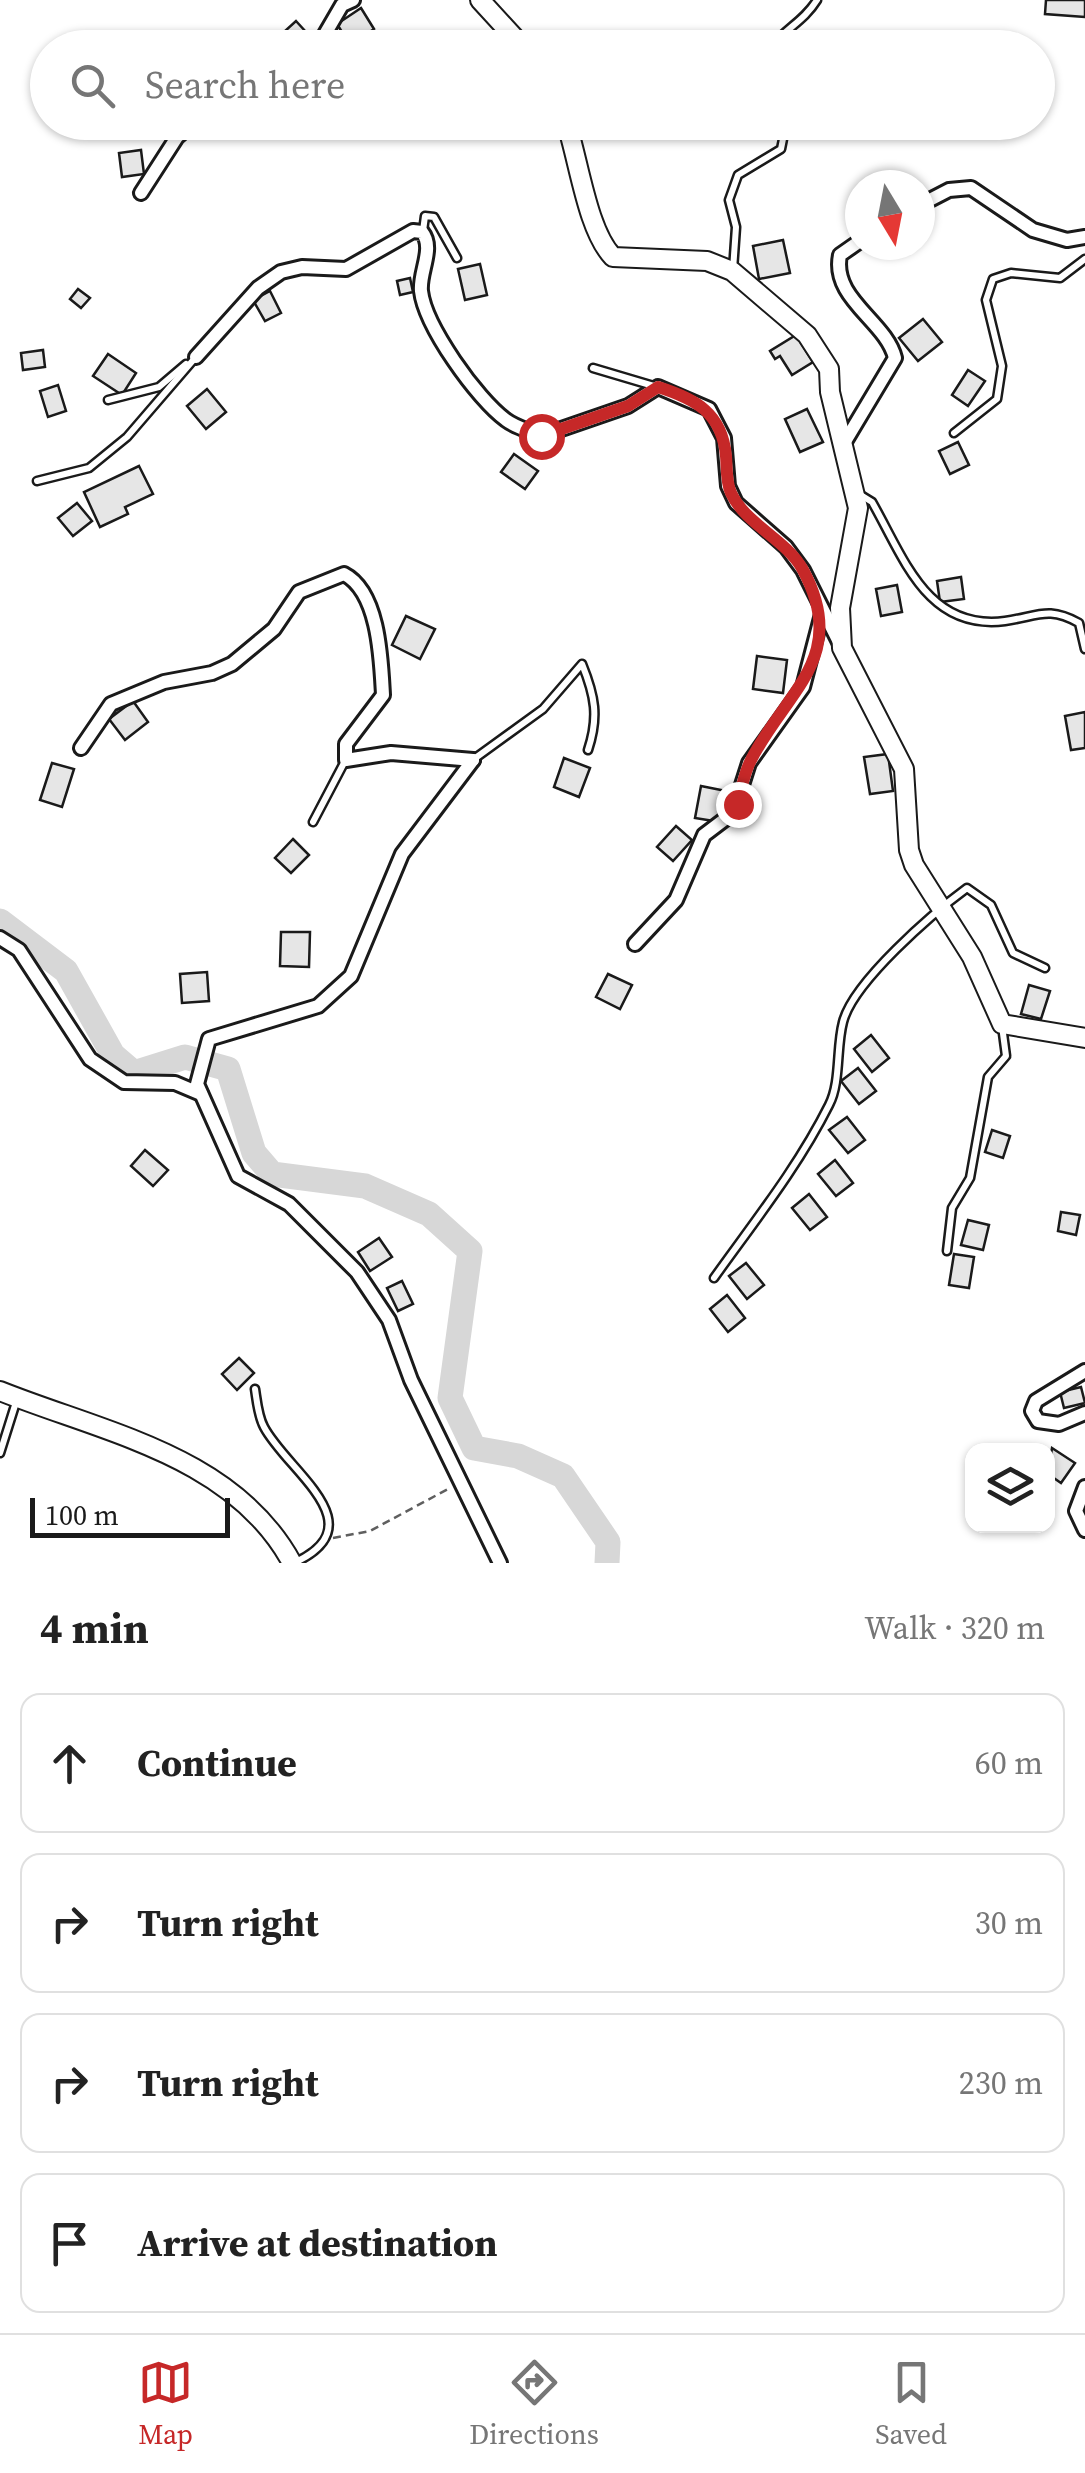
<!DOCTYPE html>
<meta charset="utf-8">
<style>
:root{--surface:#fff;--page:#f2f2f2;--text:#222;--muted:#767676;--line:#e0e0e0;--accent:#c62828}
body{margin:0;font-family:"Source Serif 4",serif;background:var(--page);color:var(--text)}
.controls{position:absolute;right:30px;bottom:30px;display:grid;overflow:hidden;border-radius:20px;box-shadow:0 2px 8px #0004}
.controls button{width:90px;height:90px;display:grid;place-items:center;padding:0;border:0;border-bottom:2px solid var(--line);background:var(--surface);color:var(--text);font:50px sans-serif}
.compass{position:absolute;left:845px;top:170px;width:90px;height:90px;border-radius:50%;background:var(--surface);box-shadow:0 2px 8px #0004;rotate:170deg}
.scale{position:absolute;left:30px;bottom:25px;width:200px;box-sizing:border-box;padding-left:10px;border:5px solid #1a1a1a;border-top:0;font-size:28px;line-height:35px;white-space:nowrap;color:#1a1a1a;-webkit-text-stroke:8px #fff;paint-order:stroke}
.stop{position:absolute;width:30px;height:30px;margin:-22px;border:8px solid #c62828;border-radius:50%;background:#fff}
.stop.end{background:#c62828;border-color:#fff;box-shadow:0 2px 10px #0008}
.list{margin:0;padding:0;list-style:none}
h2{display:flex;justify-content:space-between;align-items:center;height:130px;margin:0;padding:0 40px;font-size:42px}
h2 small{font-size:32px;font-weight:400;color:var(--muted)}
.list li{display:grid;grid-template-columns:65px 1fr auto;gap:30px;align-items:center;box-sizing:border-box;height:140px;margin:0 20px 20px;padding:0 20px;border:2px solid var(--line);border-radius:20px}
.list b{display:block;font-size:38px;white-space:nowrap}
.list em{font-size:32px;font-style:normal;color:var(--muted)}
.icon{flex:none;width:55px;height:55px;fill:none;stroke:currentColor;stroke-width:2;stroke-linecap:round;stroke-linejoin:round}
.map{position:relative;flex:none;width:1085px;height:1563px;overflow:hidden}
.search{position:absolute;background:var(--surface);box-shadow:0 2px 8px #0004;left:30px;right:30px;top:30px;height:110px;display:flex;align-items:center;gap:25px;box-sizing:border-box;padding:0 35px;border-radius:55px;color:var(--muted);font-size:38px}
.sheet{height:770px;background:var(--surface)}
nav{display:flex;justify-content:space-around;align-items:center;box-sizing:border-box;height:140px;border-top:2px solid var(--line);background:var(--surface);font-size:28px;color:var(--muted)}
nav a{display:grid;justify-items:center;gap:5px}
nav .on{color:var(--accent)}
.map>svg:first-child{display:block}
</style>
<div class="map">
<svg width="1085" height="1563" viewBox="0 0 1085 1563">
<rect width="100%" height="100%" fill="#fff"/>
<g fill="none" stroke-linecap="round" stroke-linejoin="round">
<path stroke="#d7d7d7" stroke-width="25" d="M0,921L66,971L113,1055L134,1073L185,1057L228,1069L254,1153L272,1174L365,1186L429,1214L470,1251L450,1398L474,1448L518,1456L563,1476L608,1542L607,1563"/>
</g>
<g fill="#e6e6e6" stroke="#1a1a1a" stroke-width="2.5">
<path d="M1046,0H1085V17L1045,14Z"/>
<path d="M361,8L374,29L350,45L337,24Z"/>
<path d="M296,21L316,43L311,48H280L274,41Z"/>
<path d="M141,150L144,174L122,177L119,153Z"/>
<path d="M783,240L790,273L759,279L753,246Z"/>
<path d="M480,264L487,295L465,300L458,269Z"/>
<path d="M410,278L413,292L400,295L397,281Z"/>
<path d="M78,289L90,298L81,308L70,299Z"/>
<path d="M270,291L281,313L265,321L253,300Z"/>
<path d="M923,319L942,342L918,361L899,338Z"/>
<path d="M796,335L813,362L792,375L780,356L775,359L770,351Z"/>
<path d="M43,350L45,367L23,370L21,353Z"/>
<path d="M108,354L136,373L122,395L93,376Z"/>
<path d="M968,370L985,381L968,406L952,395Z"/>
<path d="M58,385L66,411L48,417L40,391Z"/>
<path d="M207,389L226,412L206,429L187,406Z"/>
<path d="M807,409L823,442L800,452L785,419Z"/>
<path d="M958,442L969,465L950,474L939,451Z"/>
<path d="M514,454L538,471L525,489L501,472Z"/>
<path d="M139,466L153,494L125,507L128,514L100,527L84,492Z"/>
<path d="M77,503L92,521L73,536L58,518Z"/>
<path d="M961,577L964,599L940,602L937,581Z"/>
<path d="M897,585L902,612L881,616L876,589Z"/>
<path d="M406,616L435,629L420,659L392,645Z"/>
<path d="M757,656L787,660L783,693L753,689Z"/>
<path d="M133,701L148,722L125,740L109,719Z"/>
<path d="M1085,712V748L1071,750L1065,716Z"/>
<path d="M888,754L893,791L870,794L864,757Z"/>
<path d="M564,758L590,768L579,797L554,787Z"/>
<path d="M52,763L74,769L62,807L40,800Z"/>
<path d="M701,786L726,791L720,822L695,818Z"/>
<path d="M676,826L692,840L673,861L657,847Z"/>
<path d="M293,839L309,855L291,873L275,858Z"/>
<path d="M281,932H310L309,967L280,966Z"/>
<path d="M207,972L209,1001L182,1003L180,974Z"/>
<path d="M608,974L632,985L620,1009L596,997Z"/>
<path d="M1029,985L1050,991L1041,1019L1021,1014Z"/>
<path d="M871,1035L889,1058L872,1072L854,1049Z"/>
<path d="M858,1068L876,1091L859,1104L841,1081Z"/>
<path d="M847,1117L865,1140L848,1153L829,1130Z"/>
<path d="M992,1130L1010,1136L1003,1158L985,1152Z"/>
<path d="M145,1150L168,1170L153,1186L131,1166Z"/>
<path d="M835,1160L853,1183L836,1196L818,1174Z"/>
<path d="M809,1194L827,1217L810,1230L792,1208Z"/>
<path d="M1061,1212L1080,1215L1076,1235L1058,1231Z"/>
<path d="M968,1220L989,1225L983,1250L961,1245Z"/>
<path d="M379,1238L392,1257L370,1271L358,1252Z"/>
<path d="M954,1254L974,1257L969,1288L949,1285Z"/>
<path d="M746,1263L764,1285L747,1299L729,1276Z"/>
<path d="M402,1281L413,1304L398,1311L387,1288Z"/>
<path d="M727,1295L745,1318L728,1332L710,1309Z"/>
<path d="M239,1358L254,1373L237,1390L222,1374Z"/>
<path d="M1081,1387L1085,1403L1064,1408L1060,1392Z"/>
<path d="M1052,1448L1075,1463L1061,1483L1048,1474Z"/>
</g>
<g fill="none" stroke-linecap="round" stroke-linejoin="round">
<g stroke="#1a1a1a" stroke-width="11">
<g id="lane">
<path d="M770,48C786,28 804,21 817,0"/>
<path d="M423,231L425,216L434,217L457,258"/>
<path d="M733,270L736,227L729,200L738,175L781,149L783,139L775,122"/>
<path d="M593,368L657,387"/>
<path d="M108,400L159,387L186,364"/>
<path d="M954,433L997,399L1002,366L986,300L993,279L1011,273L1060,278L1085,259"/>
<path d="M37,481L89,468L127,437L195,358"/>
<path d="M859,494L872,502C904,558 927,631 1005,621C1039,616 1048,606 1079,623L1085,649"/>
<path d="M474,759L543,709L582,664C595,696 599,717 588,750"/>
<path d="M313,822L345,761"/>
<path d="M947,1251L952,1208L970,1178L988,1077L1006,1056L1002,1026"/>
<path d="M714,1278C754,1222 798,1167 829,1105C841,1082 836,1048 843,1022C853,982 933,913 967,888L991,905L1013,953L1045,968"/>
<path d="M255,1389C257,1402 258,1416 264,1427C287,1471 376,1524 296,1562"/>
<path d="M0,1453L17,1399"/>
</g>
</g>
<g stroke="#1a1a1a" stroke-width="18">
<g id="street">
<path d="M317,48L342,5L353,0"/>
<path d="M141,193L177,137L194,122"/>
<path d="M920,205L949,190L971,188L1033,230L1067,240L1085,237"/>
<path d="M196,357L258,288L281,272L302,267L346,269L413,231L422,232C435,248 419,272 421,291C425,326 477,399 506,420C515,427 530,431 541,436L628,406L658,387L709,409L724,438L728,486L736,503L786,547L803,570L840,644"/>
<path d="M843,445L895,358C886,321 831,299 840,255L860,241"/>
<path d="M81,748L111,704L164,682L212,673L232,664L274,629L299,592L344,574C379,592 381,659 383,695L346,744V760L391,753L473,760"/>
<path d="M473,760L402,854L351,976L318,1006L209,1039L197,1084L238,1176L289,1204L357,1272L389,1320L411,1380L500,1563"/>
<path d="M0,938L19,950L90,1059L124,1082L175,1083L201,1094"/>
<path d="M635,944L676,900L704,835L733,813L749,763L803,687L822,614"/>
<path d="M1085,1371L1036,1401L1032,1411L1038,1421L1059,1424L1085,1413"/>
<path d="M1085,1487L1076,1511L1085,1530"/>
</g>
</g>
<g stroke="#1a1a1a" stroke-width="22">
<g id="secondary">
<path d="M480,0L524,48"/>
<path d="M566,122C579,161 587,230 613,257L707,261L732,271L807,335L829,369L830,392L858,508L840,608L842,648L904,769L909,850L914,865L972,957L1002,1024L1085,1038"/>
<path d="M0,1391C105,1433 234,1456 292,1563"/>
</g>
</g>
<path stroke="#5f5f5f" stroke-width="2.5" stroke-dasharray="8 5" stroke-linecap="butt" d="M333,1538L370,1531L448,1489"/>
<use href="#lane" stroke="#fff" stroke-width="6"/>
<use href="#street" stroke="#fff" stroke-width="12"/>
<use href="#secondary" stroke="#fff" stroke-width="18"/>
</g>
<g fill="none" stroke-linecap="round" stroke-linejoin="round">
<path stroke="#c62828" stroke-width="12" d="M541,436L628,406L658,387C696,399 722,413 726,456C727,468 726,482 731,493C746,525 786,539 803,570C850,657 786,691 751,760C744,773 741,790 738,804"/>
</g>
</svg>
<div class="controls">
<button><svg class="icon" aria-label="layers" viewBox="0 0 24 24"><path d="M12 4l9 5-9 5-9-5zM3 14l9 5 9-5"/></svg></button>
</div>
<svg class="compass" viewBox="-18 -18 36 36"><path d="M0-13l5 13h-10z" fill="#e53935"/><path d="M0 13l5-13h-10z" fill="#767676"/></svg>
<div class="scale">100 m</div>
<div class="stop" style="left:541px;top:436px"></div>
<div class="stop end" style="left:738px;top:804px"></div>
<div class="search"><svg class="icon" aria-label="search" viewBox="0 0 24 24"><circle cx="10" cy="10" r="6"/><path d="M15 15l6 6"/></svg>Search here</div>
</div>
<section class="sheet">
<h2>4 min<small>Walk · 320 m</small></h2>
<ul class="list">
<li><svg class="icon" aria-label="ahead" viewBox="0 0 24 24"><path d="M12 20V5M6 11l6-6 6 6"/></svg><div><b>Continue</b></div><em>60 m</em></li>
<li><svg class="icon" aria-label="right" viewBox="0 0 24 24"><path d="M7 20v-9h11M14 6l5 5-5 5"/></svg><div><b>Turn right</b></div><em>30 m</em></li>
<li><svg class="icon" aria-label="right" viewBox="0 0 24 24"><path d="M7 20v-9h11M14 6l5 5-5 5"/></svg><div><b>Turn right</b></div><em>230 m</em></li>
<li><svg class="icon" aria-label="arrive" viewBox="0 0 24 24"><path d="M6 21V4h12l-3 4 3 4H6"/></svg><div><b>Arrive at destination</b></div></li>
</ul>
</section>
<nav>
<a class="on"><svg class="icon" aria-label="map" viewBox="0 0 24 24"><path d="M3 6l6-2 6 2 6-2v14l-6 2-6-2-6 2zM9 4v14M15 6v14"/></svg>Map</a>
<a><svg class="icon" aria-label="directions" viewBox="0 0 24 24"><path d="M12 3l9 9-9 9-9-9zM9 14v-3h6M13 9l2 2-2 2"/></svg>Directions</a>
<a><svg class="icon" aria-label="saved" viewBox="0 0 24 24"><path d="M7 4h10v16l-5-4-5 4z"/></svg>Saved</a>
</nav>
